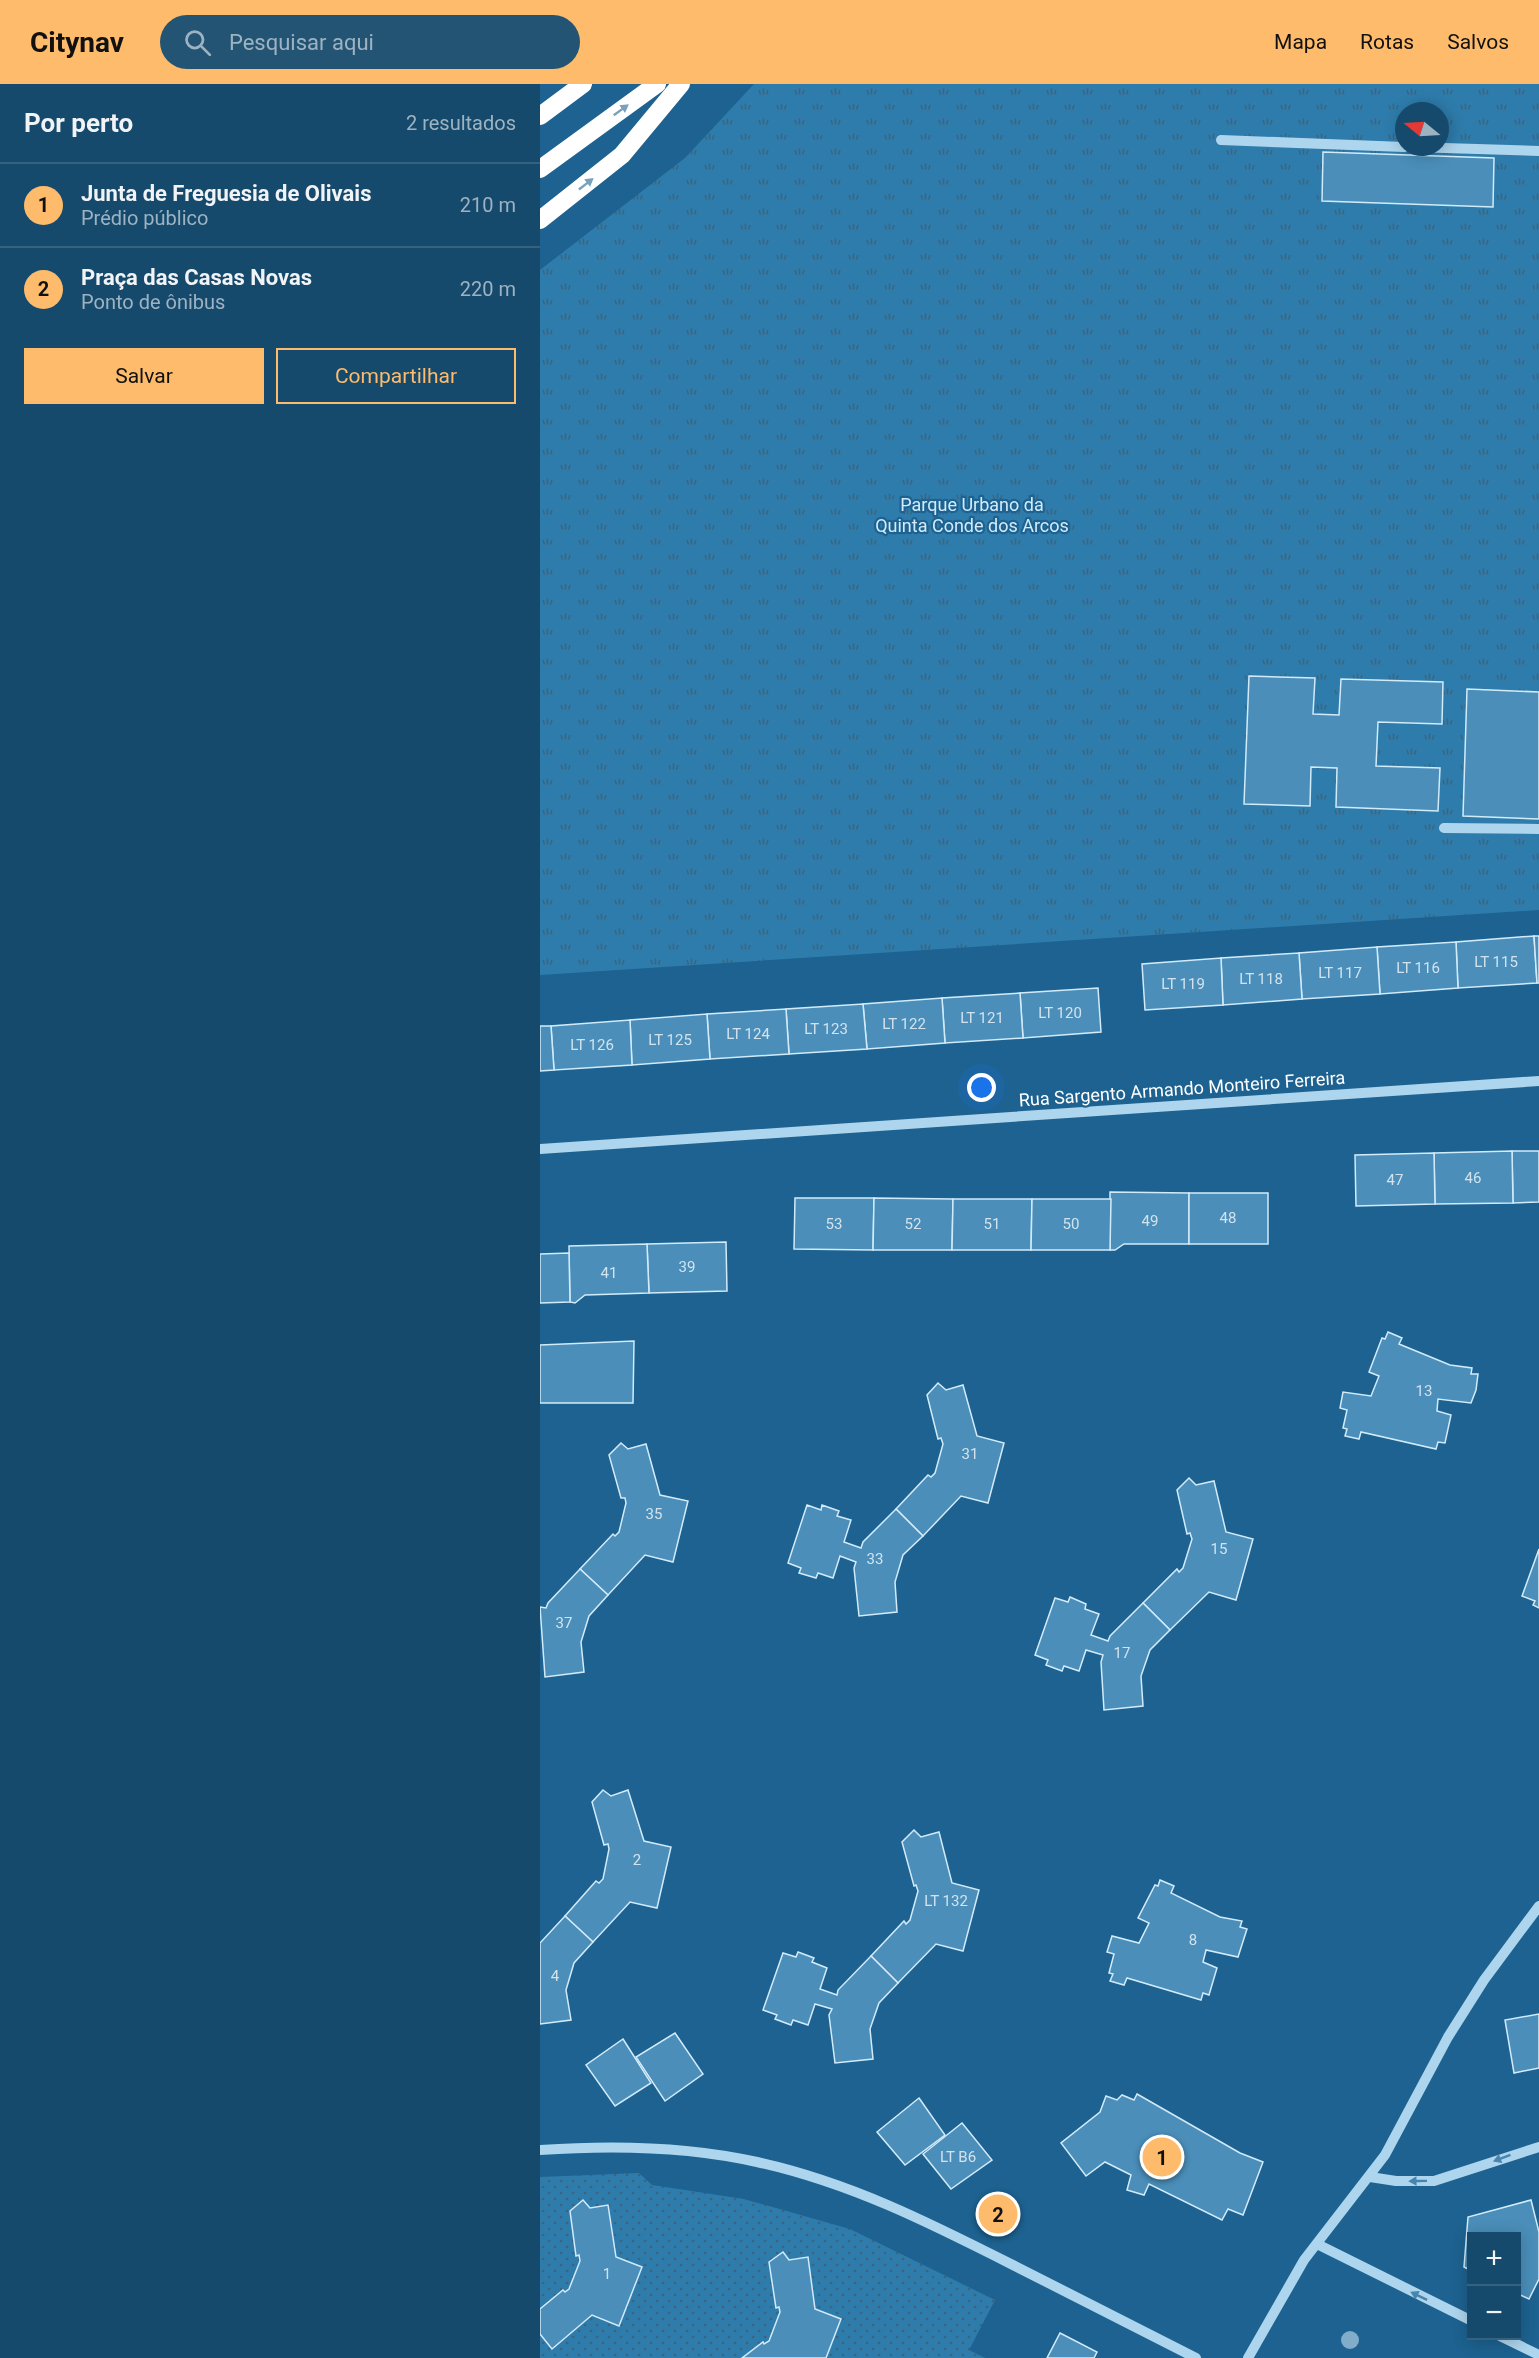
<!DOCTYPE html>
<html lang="pt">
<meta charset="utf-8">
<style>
:root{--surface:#164a6c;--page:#235474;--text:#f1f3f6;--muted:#9eb3c2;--line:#35627f;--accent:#fdbb6b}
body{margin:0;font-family:Roboto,sans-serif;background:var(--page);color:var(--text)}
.controls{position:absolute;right:18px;bottom:18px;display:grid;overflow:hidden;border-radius:0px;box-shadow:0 3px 15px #0003}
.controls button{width:54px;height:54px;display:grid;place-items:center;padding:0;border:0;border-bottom:2px solid var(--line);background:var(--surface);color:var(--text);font:30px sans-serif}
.compass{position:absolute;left:855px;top:18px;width:54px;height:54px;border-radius:50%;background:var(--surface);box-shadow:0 3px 15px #0003;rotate:288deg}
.you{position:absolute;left:442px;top:1004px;width:21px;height:21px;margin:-15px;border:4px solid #fff;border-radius:50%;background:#1a73e8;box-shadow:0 0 0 9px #1a73e833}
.badge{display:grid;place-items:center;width:39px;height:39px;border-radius:50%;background:var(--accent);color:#111;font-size:20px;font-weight:700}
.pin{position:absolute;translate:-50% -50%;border:3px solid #fff;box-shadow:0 2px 6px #0006}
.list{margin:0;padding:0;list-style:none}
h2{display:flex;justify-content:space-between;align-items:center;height:78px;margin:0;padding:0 24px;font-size:26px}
h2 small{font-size:20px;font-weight:400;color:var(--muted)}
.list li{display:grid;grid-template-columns:39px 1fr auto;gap:18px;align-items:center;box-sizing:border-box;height:84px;padding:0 24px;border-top:2px solid var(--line)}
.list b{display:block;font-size:22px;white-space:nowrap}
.list p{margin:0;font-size:20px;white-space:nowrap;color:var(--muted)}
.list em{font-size:20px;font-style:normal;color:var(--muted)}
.actions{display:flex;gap:12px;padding:18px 24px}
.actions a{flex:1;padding:14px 0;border:2px solid var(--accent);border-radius:0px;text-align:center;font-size:21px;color:var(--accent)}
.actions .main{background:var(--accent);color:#111}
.icon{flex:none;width:33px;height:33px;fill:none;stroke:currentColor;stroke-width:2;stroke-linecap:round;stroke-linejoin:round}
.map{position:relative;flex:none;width:999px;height:2274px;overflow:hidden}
header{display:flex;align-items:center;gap:36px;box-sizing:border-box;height:84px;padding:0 30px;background:var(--accent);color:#111}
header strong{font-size:28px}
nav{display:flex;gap:33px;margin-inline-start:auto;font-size:21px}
.search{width:420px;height:54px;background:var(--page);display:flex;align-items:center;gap:15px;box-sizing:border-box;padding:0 21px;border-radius:33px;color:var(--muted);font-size:22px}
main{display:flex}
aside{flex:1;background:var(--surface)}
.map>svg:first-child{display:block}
</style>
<header>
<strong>Citynav</strong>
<div class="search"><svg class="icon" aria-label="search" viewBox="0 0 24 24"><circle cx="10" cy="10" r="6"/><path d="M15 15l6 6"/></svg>Pesquisar aqui</div>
<nav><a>Mapa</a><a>Rotas</a><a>Salvos</a></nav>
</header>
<main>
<aside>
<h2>Por perto<small>2 resultados</small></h2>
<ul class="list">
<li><span class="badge">1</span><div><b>Junta de Freguesia de Olivais</b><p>Prédio público</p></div><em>210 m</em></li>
<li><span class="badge">2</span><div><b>Praça das Casas Novas</b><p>Ponto de ônibus</p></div><em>220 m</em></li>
</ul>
<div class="actions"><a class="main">Salvar</a><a>Compartilhar</a></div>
</aside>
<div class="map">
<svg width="999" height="2274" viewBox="0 0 999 2274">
<defs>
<pattern id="grass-dots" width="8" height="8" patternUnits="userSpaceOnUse" patternTransform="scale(1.5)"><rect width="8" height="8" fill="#2e7cac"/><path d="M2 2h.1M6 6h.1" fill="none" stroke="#3d647c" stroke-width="1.8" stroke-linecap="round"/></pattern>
<pattern id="park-tufts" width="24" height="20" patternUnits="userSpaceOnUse" patternTransform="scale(1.5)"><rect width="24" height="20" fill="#2e7cac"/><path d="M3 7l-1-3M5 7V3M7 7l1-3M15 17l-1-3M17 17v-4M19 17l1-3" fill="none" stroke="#3d647c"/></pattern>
</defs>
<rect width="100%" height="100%" fill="#1d6290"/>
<path fill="url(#grass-dots)" d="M99,2089L112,2101L204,2115L310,2145L455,2216L429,2266L445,2274H286L301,2235L275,2225L268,2173L249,2176L243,2168L237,2223H239C240,2233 233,2254 224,2260L222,2258L202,2274H0V2250L12,2264L52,2231L79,2242L101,2183L76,2173L68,2121L50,2124L43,2116L30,2127L36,2171H39C41,2181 33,2202 25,2208L23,2206L0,2225V2093Z"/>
<path fill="url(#park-tufts)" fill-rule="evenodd" d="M214,0H999V826L0,891V186L145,74ZM864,27H900V63H864Z"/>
<g fill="#4a8eb9" stroke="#d2ebfa" stroke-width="1.5">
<path d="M783,68L954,74L953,123L782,117Z"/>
<path d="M709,592L775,594L773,630L799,631L801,595L903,598L902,640L838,638L836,682L900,684L898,727L796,723L797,684L771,683L770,722L704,720Z"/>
<path d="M927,605L999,608V735L923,732Z"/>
<path d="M994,852L997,899L918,904L916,858Z"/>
<path d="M994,852H999V899H997Z"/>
<path d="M916,858L918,904L840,910L837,863Z"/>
<path d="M837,863L840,910L762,915L759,869Z"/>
<path d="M759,869L762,915L683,921L681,874Z"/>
<path d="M681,874L683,921L605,926L602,880Z"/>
<path d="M558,904L561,948L483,954L480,909Z"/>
<path d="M480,909L483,954L405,959L402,914Z"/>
<path d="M402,914L405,959L327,965L323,920Z"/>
<path d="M323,920L327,965L249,970L246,925Z"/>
<path d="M246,925L249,970L170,975L167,930Z"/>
<path d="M167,930L170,975L92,981L90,936Z"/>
<path d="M90,936L92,981L14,986L11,942Z"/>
<path d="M0,942H11L14,986L0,987Z"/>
<path d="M972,1067H999V1118L973,1119Z"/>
<path d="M972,1067L973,1119L895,1120L894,1069Z"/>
<path d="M894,1069L895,1120L816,1122L815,1071Z"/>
<path d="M570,1108L649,1109V1160H584L575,1166H570Z"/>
<rect x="649" y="1109" width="79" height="51"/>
<path d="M255,1114H334L333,1166L254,1165Z"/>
<path d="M334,1114L413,1115L412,1166H333Z"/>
<path d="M413,1115H492L491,1166H412Z"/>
<path d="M492,1115H571L570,1166H491Z"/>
<path d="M186,1158L187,1207L109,1209L107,1160Z"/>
<path d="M107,1160L109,1209L45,1211L35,1219L30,1218L29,1162Z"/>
<path d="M29,1169L30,1218L0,1219V1170Z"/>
<path d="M848,1248L862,1254L859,1260L910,1281L932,1284L931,1290H938L936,1306L931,1319L898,1315L897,1327L911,1331L905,1359L898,1358L896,1365L821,1348L819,1355L805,1352L807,1345L803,1344L807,1326L800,1324L803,1308L831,1312L839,1292L829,1288L842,1254L845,1255Z"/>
<path d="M94,1257L93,1319H0V1261Z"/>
<path d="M398,1299L406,1306L423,1301L437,1352L464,1359L448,1419L421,1412L383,1452L356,1425L388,1391L391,1393L395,1389L403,1360L401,1354L398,1355L387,1311Z"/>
<path d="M81,1359L88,1365L106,1360L120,1411L148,1417L133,1478L105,1471L68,1511L40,1485L73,1450L75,1452L79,1448L86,1419L85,1414H81L69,1371Z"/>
<path d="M649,1394L656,1401L674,1397L686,1448L713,1455L696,1516L669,1508L630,1546L603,1519L637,1485L639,1488L643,1484L652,1455L650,1449L647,1450L637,1406Z"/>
<path d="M267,1421L281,1426L282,1421L299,1427L297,1432L311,1436L304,1458L321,1464L323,1458L356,1425L383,1452L363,1471L355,1498L357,1528L319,1532L314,1484L316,1478L300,1472L293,1494L278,1489L276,1494L259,1489L261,1484L248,1479Z"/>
<path d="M999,1465V1524L993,1521L995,1517L982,1512Z"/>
<path d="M40,1485L68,1511L49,1532L41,1558L44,1588L5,1593L0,1523L6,1524L8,1519Z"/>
<path d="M530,1513L546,1520L545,1525L559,1530L551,1551L568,1557L570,1552L603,1519L630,1546L610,1566L601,1592L603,1622L564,1626L561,1578L563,1571L546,1566L539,1587L524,1582L522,1587L506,1581L508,1576L495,1571L515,1514L528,1518Z"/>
<path d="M63,1706L71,1712L88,1706L104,1757L131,1763L117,1824L90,1818L53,1858L25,1832L56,1797L59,1799L63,1795L69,1765L68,1760L64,1761L52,1718Z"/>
<path d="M374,1746L381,1753L399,1748L412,1799L439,1806L423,1867L396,1860L358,1899L331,1872L364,1837L366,1840L370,1836L378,1807L376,1801L374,1802L362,1758Z"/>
<path d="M620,1796L634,1802L631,1809L680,1833L702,1837L700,1843L707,1845L698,1873L666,1866L663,1878L677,1884L669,1911L663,1909L661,1916L587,1894L584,1901L570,1897L573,1890L569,1889L574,1870L567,1868L572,1852L599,1859L609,1839L598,1834L615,1801L618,1802Z"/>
<path d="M25,1832L53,1858L34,1879L26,1906L31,1936L0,1940V1859Z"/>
<path d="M258,1868L274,1874L272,1878L287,1884L280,1905L297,1911L298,1906L331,1872L358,1899L339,1919L330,1945L333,1975L295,1979L289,1931L292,1925L275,1920L268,1941L253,1936L251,1941L235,1935L237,1931L223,1926L243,1869L256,1873Z"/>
<path d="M999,1930V1984L974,1989L965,1936Z"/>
<path d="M135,1949L163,1990L125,2017L96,1973Z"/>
<path d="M83,1955L111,1999L75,2022L46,1981Z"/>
<path d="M597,2010L700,2069L723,2078L703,2131L688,2125L682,2136L609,2100L604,2111L587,2106L591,2091L565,2078L546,2092L521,2059L560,2028L566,2012L577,2016L582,2011L594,2016Z"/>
<path d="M379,2014L405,2051L365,2081L337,2048Z"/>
<path d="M422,2039L452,2076L411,2105L383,2070Z"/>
<path d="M43,2116L50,2124L68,2121L76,2173L102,2183L79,2242L52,2231L12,2265L0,2250V2225L23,2206L25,2208L29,2205L40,2177L39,2171L36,2172L30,2127Z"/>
<path d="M991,2116L999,2148V2195L989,2215L976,2209V2152H932V2187L924,2183L928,2133Z"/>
<path d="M243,2168L249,2176L268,2173L275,2225L301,2235L286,2274H202L223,2258L224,2260L229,2257L240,2228L239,2223L236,2224L229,2178Z"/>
<path d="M520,2249L557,2268L554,2274H507Z"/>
</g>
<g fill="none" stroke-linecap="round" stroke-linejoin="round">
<g stroke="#add5ed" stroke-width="10">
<path d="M681,56L864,63"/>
<path d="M872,63L999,67"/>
<path d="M904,744L999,745"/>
<path d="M0,1065L999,997"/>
<path d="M0,2066C72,2061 146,2062 217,2078C309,2098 390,2139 473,2181C534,2212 595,2243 656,2274"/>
<path d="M830,2093L856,2097H894L999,2063"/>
<path d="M777,2160L932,2237"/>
<path d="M960,2252L999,2271"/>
<path d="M708,2274L764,2176L845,2071L908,1953L944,1896L999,1822"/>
</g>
<g stroke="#fff" stroke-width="18">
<path d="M0,32L43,0"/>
<path d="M0,85L117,0"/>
<path d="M0,136L82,71L141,0"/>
</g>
</g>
<circle fill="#81adca" cx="810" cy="2256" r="9"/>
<defs><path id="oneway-solid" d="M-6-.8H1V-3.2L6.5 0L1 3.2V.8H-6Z" transform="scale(1.5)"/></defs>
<g fill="#77a1bc">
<use href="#oneway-solid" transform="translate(81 26) rotate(-36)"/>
<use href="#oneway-solid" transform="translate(46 100) rotate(-38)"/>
</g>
<g fill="#4884ac">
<use href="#oneway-solid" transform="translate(962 2074) rotate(159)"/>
<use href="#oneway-solid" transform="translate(878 2097) rotate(179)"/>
<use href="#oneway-solid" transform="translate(879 2212) rotate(-154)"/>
</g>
<g text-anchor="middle" stroke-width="4.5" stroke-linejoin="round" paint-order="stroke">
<g font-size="15" fill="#d2e3ee">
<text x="956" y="883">LT 115</text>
<text x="878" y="889">LT 116</text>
<text x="800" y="894">LT 117</text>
<text x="721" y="900">LT 118</text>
<text x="643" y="905">LT 119</text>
<text x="520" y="934">LT 120</text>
<text x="442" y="939">LT 121</text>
<text x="364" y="945">LT 122</text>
<text x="286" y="950">LT 123</text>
<text x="208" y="955">LT 124</text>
<text x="130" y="961">LT 125</text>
<text x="52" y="966">LT 126</text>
<text x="933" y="1099">46</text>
<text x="855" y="1101">47</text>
<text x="688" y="1139">48</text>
<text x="610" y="1142">49</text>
<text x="294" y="1145">53</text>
<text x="373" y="1145">52</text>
<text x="452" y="1145">51</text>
<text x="531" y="1145">50</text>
<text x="147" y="1188">39</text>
<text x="69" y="1194">41</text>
<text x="884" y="1312">13</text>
<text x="430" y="1375">31</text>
<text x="114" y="1435">35</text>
<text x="679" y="1470">15</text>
<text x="335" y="1480">33</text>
<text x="24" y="1544">37</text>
<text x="582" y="1574">17</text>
<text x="97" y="1781">2</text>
<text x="406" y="1822">LT 132</text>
<text x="653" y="1861">8</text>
<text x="15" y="1897">4</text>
<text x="418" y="2078">LT B6</text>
<text x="67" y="2195">1</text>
</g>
<g font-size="18" fill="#d2ebfa" stroke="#1d6290">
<text x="432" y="427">Parque Urbano da<tspan x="432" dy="21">Quinta Conde dos Arcos</tspan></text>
</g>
<g font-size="18" fill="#fff" stroke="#1d6290">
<text transform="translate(642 1005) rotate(-4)" y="6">Rua Sargento Armando Monteiro Ferreira</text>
</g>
</g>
</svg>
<div class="controls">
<button>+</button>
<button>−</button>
</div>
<svg class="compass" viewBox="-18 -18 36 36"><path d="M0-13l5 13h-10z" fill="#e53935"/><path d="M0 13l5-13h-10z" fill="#9eb3c2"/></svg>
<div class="you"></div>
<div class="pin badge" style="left:622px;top:2073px">1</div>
<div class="pin badge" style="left:458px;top:2130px">2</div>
</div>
</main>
